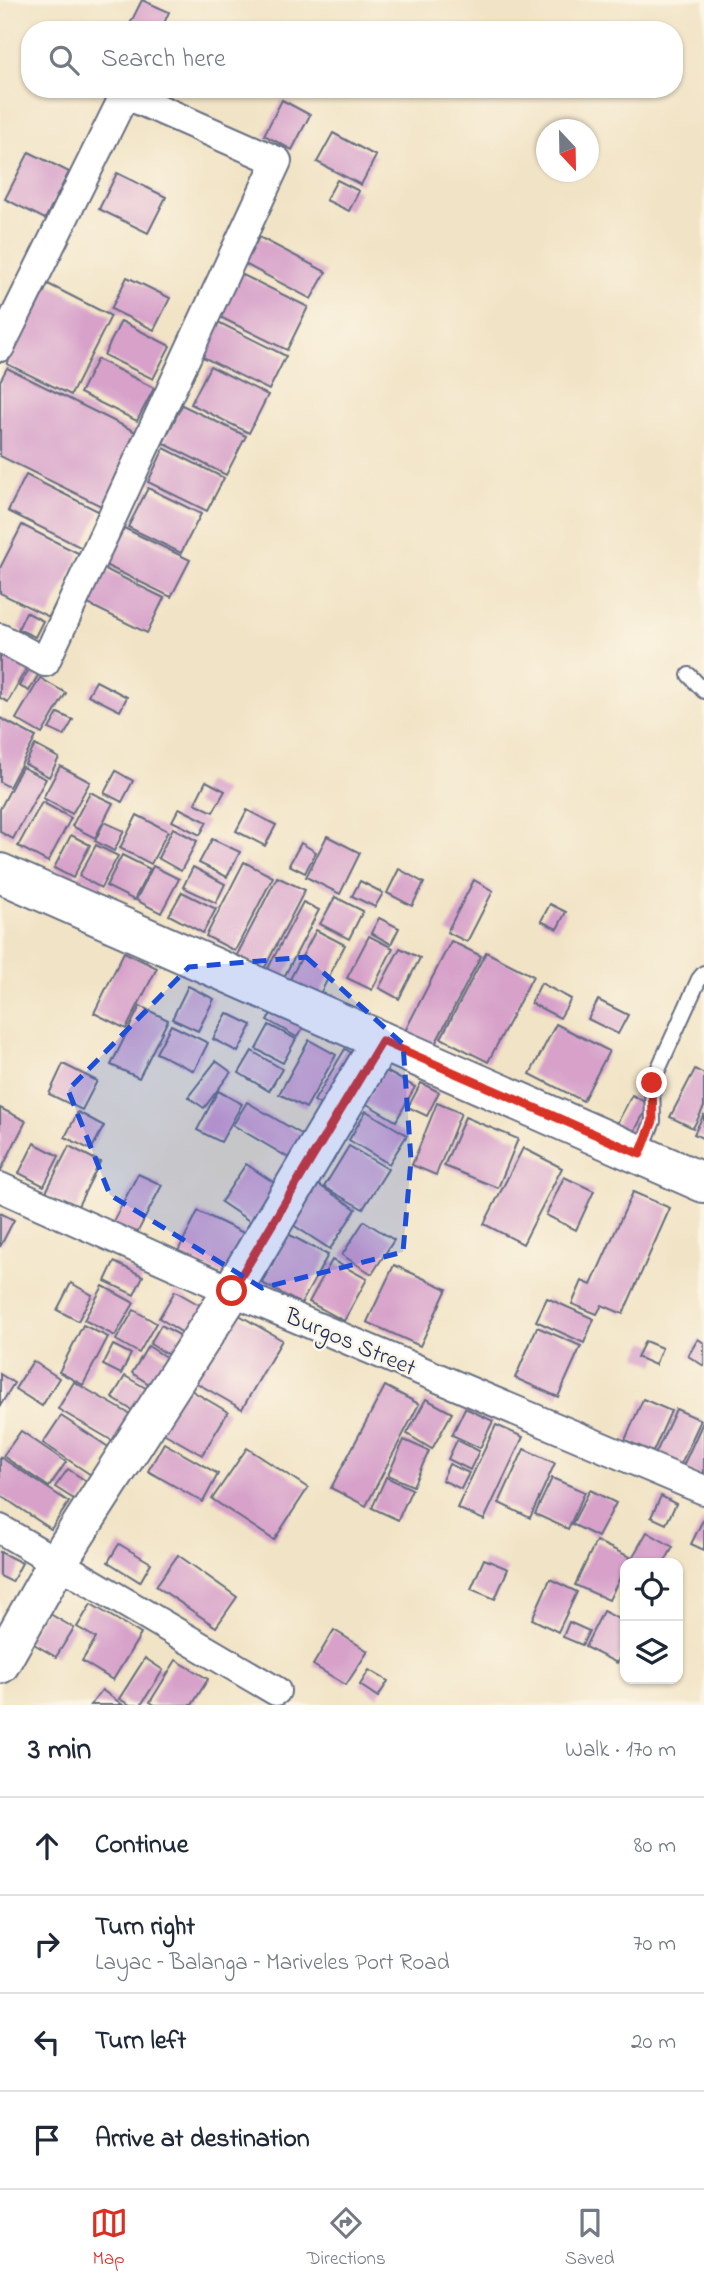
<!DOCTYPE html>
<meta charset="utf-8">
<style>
:root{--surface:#fff;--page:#f6f6f7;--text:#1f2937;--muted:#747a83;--line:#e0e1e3;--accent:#d93025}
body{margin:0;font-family:"Indie Flower",sans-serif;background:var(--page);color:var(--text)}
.controls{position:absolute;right:21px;bottom:21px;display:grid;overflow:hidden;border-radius:14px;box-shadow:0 2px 5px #0004}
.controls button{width:63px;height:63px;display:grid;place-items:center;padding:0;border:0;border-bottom:2px solid var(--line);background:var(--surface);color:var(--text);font:35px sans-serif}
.compass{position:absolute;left:536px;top:119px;width:63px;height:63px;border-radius:50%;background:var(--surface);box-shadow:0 2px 5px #0004;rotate:158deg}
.stop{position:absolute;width:21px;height:21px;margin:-16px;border:5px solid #d93025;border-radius:50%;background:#fff}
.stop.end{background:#d93025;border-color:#fff;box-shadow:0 2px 7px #0008}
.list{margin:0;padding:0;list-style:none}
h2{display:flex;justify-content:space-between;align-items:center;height:91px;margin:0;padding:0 28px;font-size:30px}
h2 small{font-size:23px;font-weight:400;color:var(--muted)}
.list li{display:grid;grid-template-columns:46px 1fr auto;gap:21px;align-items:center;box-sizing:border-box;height:98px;padding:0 28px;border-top:2px solid var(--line)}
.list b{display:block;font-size:26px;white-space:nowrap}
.list p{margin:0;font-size:23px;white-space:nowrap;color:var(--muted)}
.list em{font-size:23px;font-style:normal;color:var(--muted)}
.icon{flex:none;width:38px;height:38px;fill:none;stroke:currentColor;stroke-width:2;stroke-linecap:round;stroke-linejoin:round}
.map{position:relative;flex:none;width:704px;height:1705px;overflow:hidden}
.search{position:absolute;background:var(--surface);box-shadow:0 2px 5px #0004;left:21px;right:21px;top:21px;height:77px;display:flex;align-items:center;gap:18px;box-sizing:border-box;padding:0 24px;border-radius:28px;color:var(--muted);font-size:26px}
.sheet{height:483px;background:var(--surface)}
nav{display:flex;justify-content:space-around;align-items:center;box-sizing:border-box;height:98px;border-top:2px solid var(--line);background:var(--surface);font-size:19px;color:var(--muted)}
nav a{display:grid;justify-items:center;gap:4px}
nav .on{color:var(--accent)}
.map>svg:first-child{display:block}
</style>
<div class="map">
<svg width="704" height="1705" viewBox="0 0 704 1705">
<rect width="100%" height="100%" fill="#fcf5e5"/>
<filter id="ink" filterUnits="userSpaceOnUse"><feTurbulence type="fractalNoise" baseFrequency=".0143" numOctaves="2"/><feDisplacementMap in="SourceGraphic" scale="14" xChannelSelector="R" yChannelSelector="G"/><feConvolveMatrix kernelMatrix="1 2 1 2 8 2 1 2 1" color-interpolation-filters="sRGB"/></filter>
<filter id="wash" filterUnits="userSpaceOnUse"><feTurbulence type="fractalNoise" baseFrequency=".00686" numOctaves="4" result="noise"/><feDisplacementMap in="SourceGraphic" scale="28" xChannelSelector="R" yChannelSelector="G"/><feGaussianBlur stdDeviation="1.57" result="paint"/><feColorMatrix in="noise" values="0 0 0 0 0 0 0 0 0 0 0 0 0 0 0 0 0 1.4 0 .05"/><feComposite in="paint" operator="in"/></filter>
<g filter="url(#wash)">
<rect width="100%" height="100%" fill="#f1e3c5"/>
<g id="blocks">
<g fill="#d7a1ca">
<path d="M142,0L169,12L161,30H127Z"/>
<path d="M282,100L310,115L292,150L264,135Z"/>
<path d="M333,133L376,156L361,185L317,162Z"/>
<path d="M29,152L69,172L45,219L5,199Z"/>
<path d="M117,173L166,197L148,233L99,209Z"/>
<path d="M337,180L359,191L349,211L326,200Z"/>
<path d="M259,237L326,272L311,299L245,264Z"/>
<path d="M237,272L308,307L287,350L216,315Z"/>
<path d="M127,277L170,298L154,330L111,309Z"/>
<path d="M48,284L111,316L71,395L7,364Z"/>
<path d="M121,321L170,346L153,379L104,355Z"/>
<path d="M218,322L286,356L269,390L201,356Z"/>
<path d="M97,359L154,388L137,421L80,393Z"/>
<path d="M210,366L268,395L249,433L191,404Z"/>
<path d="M7,368L142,435L105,508L0,456V381Z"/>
<path d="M182,405L246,436L226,475L163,443Z"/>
<path d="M164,448L224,478L207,511L148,482Z"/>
<path d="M26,475L100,512L82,548L8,511Z"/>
<path d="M148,488L201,514L181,553L128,527Z"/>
<path d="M22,525L80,554L49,617L0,593V568Z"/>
<path d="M124,528L190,560L171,597L105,565Z"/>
<path d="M103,568L164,598L147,633L86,603Z"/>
<path d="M26,612L43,621L35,637L18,629Z"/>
<path d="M0,650L28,665L8,702L0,698Z"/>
<path d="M31,666L40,672L29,691L19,686Z"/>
<path d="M40,678L66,693L42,734L16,719Z"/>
<path d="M96,681L127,697L120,711L88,695Z"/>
<path d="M58,713L73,720L64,736L49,729Z"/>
<path d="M0,718L36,737L9,787L0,782Z"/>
<path d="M35,745L59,758L49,777L25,764Z"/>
<path d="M60,766L90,782L72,814L43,798Z"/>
<path d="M22,767L46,779L13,839L0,832V809Z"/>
<path d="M116,771L133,781L122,802L104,793Z"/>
<path d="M206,781L225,791L213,812L195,803Z"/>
<path d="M90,792L113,803L95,838L72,826Z"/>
<path d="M42,802L71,818L48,862L18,846Z"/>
<path d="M179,808L207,822L200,835L172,821Z"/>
<path d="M247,810L276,825L265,846L236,831Z"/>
<path d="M137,815L168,831L151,864L120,848Z"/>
<path d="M104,822L124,831L114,851L95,841Z"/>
<path d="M173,828L197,841L181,871L158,858Z"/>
<path d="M71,835L90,845L73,878L54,868Z"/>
<path d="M327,836L360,853L340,894L306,877Z"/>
<path d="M212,839L240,852L227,877L199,863Z"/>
<path d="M301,843L316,852L305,873L289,865Z"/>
<path d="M96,845L118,856L101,888L79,876Z"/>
<path d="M122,855L150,869L134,900L106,886Z"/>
<path d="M244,862L273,877L235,951L206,936Z"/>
<path d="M153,866L179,879L161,913L136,900Z"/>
<path d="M193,867L225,884L216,903L183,887Z"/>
<path d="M399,869L424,883L412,906L387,893Z"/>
<path d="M277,877L305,890L264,969L237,955Z"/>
<path d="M474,880L493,891L467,942L447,932Z"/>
<path d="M360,881L383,893L375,907L352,896Z"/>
<path d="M182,892L216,909L203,933L169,915Z"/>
<path d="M335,897L363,911L349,939L320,924Z"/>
<path d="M303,902L319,910L283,979L267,970Z"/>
<path d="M550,904L566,912L557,929L541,921Z"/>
<path d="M379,918L399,928L391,944L371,933Z"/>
<path d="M316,930L345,945L319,996L289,981Z"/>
<path d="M369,936L393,948L372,990L347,978Z"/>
<path d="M451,941L481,956L434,1046L405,1031Z"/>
<path d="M400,948L420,958L399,999L379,988Z"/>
<path d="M124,952L157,968L126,1029L94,1013Z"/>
<path d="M486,952L533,976L488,1062L441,1038Z"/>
<path d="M541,983L571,999L560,1018L531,1003Z"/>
<path d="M188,986L214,999L198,1031L172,1019Z"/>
<path d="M598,1000L628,1015L618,1034L588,1019Z"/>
<path d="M140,1006L168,1020L139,1078L111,1065Z"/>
<path d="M273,1011L303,1028L297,1037L267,1020Z"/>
<path d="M227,1013L252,1025L238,1052L213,1039Z"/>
<path d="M556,1024L609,1051L583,1101L530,1074Z"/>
<path d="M171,1025L208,1043L194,1071L156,1053Z"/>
<path d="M269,1025L296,1039L283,1063L256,1049Z"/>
<path d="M309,1040L336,1055L306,1108L279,1094Z"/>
<path d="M345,1049L367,1062L337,1114L314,1101Z"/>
<path d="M252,1051L282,1069L269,1091L239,1073Z"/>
<path d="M216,1061L231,1072L204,1108L188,1097Z"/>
<path d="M63,1064L97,1081L82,1110L49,1094Z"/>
<path d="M695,1069L704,1074V1107L693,1128L670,1117Z"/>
<path d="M384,1070L415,1087L396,1121L365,1103Z"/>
<path d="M421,1083L439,1092L427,1116L408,1107Z"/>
<path d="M218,1091L242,1104L221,1142L197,1130Z"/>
<path d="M632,1095L649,1104L631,1138L614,1129Z"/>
<path d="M247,1102L313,1141L299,1164L233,1125Z"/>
<path d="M437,1103L461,1113L436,1175L412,1165Z"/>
<path d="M0,1108L26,1121L0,1172Z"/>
<path d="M366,1111L407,1135L389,1164L349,1140Z"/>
<path d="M78,1112L104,1126L91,1150L65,1137Z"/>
<path d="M704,1114V1139L694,1134Z"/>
<path d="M465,1117L518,1139L498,1188L444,1166Z"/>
<path d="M34,1143L59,1156L44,1186L19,1173Z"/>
<path d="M69,1146L100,1162L76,1210L45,1194Z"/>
<path d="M349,1146L388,1169L363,1209L324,1187Z"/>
<path d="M523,1148L562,1168L523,1244L484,1224Z"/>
<path d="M246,1164L279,1186L254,1224L221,1202Z"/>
<path d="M138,1174L162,1185L133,1241L109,1229Z"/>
<path d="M564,1177L594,1191L576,1230L546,1215Z"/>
<path d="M314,1182L356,1209L330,1249L287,1221Z"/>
<path d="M633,1192L670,1208L623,1314L602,1305L597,1314L572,1304L582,1281L591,1285Z"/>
<path d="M198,1211L250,1236L229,1278L177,1253Z"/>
<path d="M0,1213L14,1220L0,1247Z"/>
<path d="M364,1221L394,1240L372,1274L342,1255Z"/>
<path d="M288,1234L328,1255L301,1304L262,1283Z"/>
<path d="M332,1260L367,1279L344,1321L309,1302Z"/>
<path d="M114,1262L143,1276L134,1295L105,1281Z"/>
<path d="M394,1265L447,1289L420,1346L367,1322Z"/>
<path d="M71,1283L92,1295L78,1321L57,1310Z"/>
<path d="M103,1286L134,1303L115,1336L84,1320Z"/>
<path d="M175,1291L205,1308L188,1336L159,1318Z"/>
<path d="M547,1298L594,1319L584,1343L536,1321Z"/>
<path d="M134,1310L156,1323L139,1353L116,1340Z"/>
<path d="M234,1312L282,1340L242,1409L193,1381Z"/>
<path d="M83,1325L108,1337L83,1385L59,1372Z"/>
<path d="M161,1325L185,1338L174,1358L150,1344Z"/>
<path d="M537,1327L581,1346L558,1397L515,1378Z"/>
<path d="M698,1339L704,1343V1366L688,1356Z"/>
<path d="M645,1341L662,1348L655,1365L637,1357Z"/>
<path d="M113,1345L131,1354L121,1374L103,1365Z"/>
<path d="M148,1346L177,1364L160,1391L132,1373Z"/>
<path d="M33,1361L59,1378L42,1406L15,1389Z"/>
<path d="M0,1374L14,1383L0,1406Z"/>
<path d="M125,1376L154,1393L140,1415L112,1398Z"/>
<path d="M74,1382L135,1417L118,1444L58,1409Z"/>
<path d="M184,1386L228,1412L202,1455L158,1430Z"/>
<path d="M385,1386L419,1404L366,1506L331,1488Z"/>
<path d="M426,1399L452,1413L432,1449L407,1434Z"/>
<path d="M643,1399L671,1411L653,1452L625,1440Z"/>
<path d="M465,1408L493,1421L480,1448L452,1435Z"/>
<path d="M676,1409L701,1420L679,1468L654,1457Z"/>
<path d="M61,1416L110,1448L91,1475L43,1443Z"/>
<path d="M704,1420V1478L682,1468Z"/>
<path d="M496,1425L523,1437L484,1520L457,1508Z"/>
<path d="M21,1431L66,1462L49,1487L3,1456Z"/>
<path d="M404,1440L429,1451L413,1486L388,1475Z"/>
<path d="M457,1440L479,1451L470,1470L448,1459Z"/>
<path d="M164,1443L218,1474L203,1502L148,1471Z"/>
<path d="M247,1448L308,1488L274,1540L212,1499Z"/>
<path d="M524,1449L555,1463L530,1518L499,1503Z"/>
<path d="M0,1457L69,1502L51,1529L0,1495Z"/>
<path d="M449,1464L469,1473L461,1489L442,1480Z"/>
<path d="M68,1469L92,1485L80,1503L55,1487Z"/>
<path d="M386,1477L412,1489L398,1520L372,1508Z"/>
<path d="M552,1478L585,1492L568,1529L535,1514Z"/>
<path d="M590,1490L616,1503L598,1537L572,1524Z"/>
<path d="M661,1496L676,1504L666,1524L651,1517Z"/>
<path d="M704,1518V1550L691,1544Z"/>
<path d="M647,1532L673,1547L664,1563H629Z"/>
<path d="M596,1541L630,1557L609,1600L575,1585Z"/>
<path d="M119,1544L151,1563L140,1582L108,1562Z"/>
<path d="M0,1552L22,1563L12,1582L0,1576Z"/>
<path d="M178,1555L237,1597L216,1627L156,1586Z"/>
<path d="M484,1559L508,1569L495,1599L471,1589Z"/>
<path d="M550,1579L577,1592L558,1632L532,1619Z"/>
<path d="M91,1604L141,1634L113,1680L82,1661L96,1638L77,1627Z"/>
<path d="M45,1611L74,1628L56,1657L27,1640Z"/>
<path d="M603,1611L625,1622V1645L617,1663L585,1647Z"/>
<path d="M569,1622L589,1631L582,1645L563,1637Z"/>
<path d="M334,1630L368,1651L346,1685L313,1665Z"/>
<path d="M145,1658L163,1670L141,1705H130L119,1699Z"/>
<path d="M176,1660L208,1679L192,1705H155L150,1702Z"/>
<path d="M369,1670L388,1681L378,1697L360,1685Z"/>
<path d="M102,1690L123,1705H91Z"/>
</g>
</g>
</g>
<g filter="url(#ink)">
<use href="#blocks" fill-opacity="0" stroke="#666e82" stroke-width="2"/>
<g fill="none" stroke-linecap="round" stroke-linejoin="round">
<g stroke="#666e82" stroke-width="18">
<g id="lane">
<path d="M689,675L704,691"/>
<path d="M640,1153L653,1121L652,1083L699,979L704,973"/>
</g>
</g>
<g stroke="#666e82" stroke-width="32">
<g id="street">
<path d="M0,347L125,94L277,161L45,662L0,638"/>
<path d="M0,1187L232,1291L704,1490"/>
<path d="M0,1529L276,1691"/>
</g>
</g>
<g stroke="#666e82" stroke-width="42">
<g id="secondary">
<path d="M0,873L704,1183"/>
<path d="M0,1664L57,1563L232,1291L381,1041"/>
</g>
</g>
<use href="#lane" stroke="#fff" stroke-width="14"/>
<use href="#street" stroke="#fff" stroke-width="28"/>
<use href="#secondary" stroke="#fff" stroke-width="38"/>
</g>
</g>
<g fill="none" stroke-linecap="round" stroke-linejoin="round" filter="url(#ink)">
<path stroke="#d93025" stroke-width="9" d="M232,1291L382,1041L640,1154L653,1121L652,1083"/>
</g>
<path fill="#1d4ed8" fill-opacity="0.2" stroke="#1d4ed8" stroke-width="5" stroke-dasharray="14 9" stroke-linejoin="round" d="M306,957L403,1044L411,1160L403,1252L262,1288L110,1195L68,1090L189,967Z"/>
<g text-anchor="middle" stroke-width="5" stroke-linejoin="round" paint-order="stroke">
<g font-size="24" fill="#1b2f5e" stroke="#fcf5e5">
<text transform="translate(351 1341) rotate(23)" y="8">Burgos Street</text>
</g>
</g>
</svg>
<div class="controls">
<button><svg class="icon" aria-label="locate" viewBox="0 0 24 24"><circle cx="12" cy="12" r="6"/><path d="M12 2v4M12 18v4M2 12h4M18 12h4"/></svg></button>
<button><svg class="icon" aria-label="layers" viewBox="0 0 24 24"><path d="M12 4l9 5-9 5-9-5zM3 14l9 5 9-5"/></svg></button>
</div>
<svg class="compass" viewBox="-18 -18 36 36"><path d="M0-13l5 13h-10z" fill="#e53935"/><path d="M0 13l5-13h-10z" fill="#747a83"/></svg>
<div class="stop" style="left:232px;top:1291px"></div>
<div class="stop end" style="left:652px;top:1083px"></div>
<div class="search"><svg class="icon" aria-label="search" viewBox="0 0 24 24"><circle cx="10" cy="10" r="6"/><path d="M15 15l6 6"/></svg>Search here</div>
</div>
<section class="sheet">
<h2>3 min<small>Walk · 170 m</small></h2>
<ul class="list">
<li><svg class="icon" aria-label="ahead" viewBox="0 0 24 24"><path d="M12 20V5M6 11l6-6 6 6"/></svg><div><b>Continue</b></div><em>80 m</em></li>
<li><svg class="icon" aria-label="right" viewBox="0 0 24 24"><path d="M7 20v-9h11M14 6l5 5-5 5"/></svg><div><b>Turn right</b><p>Layac – Balanga – Mariveles Port Road</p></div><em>70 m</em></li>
<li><svg class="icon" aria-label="left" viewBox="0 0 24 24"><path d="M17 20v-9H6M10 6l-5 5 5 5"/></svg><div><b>Turn left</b></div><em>20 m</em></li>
<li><svg class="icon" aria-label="arrive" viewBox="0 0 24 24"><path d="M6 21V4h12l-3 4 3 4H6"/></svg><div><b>Arrive at destination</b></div></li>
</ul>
</section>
<nav>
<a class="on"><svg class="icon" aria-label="map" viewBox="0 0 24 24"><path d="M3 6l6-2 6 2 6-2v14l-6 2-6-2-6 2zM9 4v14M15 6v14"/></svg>Map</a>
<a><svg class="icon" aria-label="directions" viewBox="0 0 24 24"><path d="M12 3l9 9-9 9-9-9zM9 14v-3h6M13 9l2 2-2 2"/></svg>Directions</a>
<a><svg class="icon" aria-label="saved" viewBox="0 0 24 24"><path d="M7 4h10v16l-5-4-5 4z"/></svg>Saved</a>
</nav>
